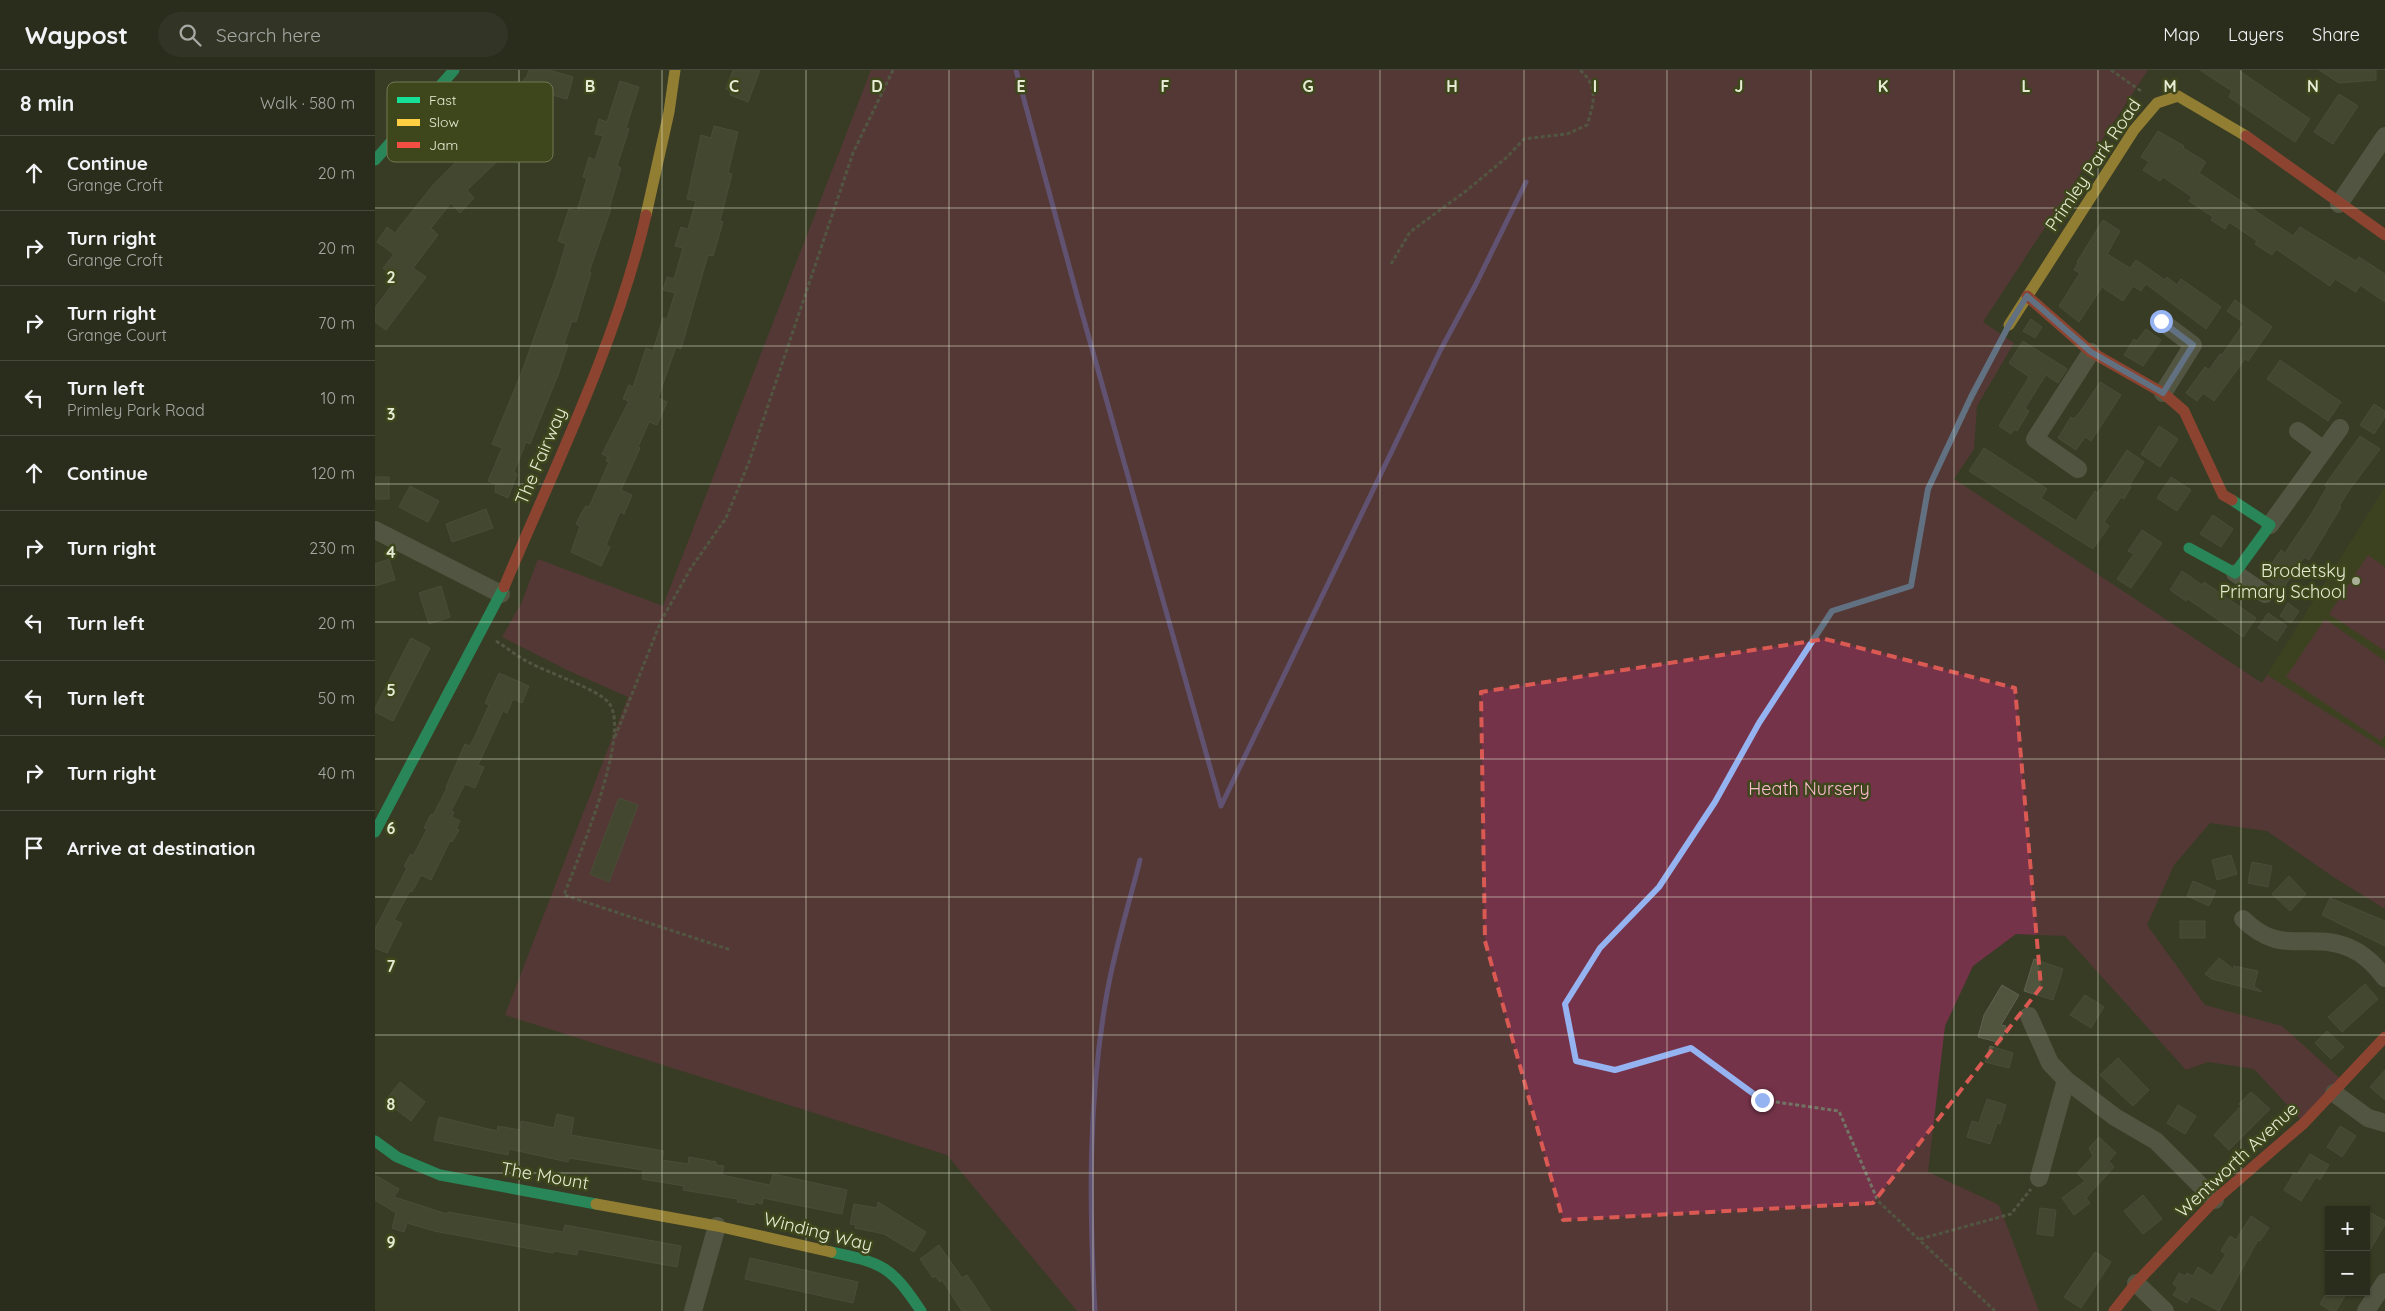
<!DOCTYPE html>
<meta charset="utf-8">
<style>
:root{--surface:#2a2d1c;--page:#323525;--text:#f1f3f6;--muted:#a5a8a3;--line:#46493b}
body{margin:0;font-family:Quicksand,sans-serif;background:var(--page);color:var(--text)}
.controls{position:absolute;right:15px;bottom:15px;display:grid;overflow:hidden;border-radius:0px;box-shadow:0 1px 4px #0004}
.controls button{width:45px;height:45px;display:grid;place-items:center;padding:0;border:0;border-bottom:1px solid var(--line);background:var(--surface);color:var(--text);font:25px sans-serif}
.stop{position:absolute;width:15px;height:15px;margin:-11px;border:4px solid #95b2f1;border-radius:50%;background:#fff}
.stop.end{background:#95b2f1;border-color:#fff;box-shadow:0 1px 5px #0008}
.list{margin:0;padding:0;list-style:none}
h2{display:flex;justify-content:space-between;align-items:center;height:65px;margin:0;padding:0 20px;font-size:21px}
h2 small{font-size:16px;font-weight:400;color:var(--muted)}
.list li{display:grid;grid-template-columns:32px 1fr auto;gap:15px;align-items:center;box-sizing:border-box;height:75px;padding:0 20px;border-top:1px solid var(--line)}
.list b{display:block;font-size:19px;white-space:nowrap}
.list p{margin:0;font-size:16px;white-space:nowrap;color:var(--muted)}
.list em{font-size:16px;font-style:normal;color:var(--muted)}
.icon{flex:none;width:28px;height:28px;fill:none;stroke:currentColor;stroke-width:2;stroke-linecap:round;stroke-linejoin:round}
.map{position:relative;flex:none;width:2010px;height:1241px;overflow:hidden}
header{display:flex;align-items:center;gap:30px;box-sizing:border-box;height:70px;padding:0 25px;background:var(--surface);border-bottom:1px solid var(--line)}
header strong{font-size:24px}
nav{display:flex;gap:28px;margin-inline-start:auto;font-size:18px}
.search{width:350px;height:45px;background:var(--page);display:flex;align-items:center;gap:12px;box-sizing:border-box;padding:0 18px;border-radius:28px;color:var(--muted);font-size:19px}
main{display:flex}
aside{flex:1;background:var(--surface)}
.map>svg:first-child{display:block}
</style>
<header>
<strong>Waypost</strong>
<div class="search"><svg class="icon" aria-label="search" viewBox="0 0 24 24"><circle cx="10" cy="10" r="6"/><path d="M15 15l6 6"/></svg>Search here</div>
<nav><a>Map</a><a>Layers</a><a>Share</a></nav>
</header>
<main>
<aside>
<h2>8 min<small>Walk · 580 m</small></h2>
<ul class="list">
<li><svg class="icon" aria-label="ahead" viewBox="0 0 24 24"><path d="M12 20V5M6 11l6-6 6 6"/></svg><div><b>Continue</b><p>Grange Croft</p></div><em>20 m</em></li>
<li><svg class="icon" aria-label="right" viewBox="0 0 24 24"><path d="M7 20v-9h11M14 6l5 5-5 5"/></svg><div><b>Turn right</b><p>Grange Croft</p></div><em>20 m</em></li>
<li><svg class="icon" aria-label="right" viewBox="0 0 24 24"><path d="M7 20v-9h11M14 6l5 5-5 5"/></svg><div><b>Turn right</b><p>Grange Court</p></div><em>70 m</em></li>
<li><svg class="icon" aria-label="left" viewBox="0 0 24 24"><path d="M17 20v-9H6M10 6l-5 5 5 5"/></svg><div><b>Turn left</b><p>Primley Park Road</p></div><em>10 m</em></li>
<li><svg class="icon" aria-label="ahead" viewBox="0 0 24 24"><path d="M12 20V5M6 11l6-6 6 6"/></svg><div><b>Continue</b></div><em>120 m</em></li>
<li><svg class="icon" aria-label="right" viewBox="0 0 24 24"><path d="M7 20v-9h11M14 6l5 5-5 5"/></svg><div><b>Turn right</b></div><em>230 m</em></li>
<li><svg class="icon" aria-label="left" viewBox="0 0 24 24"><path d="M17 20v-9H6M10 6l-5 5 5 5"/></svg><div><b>Turn left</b></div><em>20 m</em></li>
<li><svg class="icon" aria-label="left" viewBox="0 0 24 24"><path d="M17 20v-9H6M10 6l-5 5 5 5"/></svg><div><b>Turn left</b></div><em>50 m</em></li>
<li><svg class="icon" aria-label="right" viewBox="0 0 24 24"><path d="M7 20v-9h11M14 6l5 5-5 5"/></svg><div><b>Turn right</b></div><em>40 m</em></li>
<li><svg class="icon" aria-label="arrive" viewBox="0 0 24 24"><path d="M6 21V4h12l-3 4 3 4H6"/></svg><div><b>Arrive at destination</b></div></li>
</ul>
</aside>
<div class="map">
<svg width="2010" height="1241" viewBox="0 0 2010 1241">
<rect width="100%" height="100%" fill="#383c25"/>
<path fill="#424b1a" d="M2010,417V679L1892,605Z"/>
<g fill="#743349">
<path d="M496,0H1773L1608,252L1639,273L1602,336L1599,379L1579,409L1887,613L1892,605L2010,679V839L1960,808L1892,761L1835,753L1799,795L1772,855L1830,935L1907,956L1969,1012L1929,1053L1879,999L1833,992L1811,1000L1690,866L1641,864L1598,896L1570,956L1553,1102L1624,1135L1664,1241H702L572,1085L130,945L253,627L192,600L127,567L147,532L163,489L288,536Z"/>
<path d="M1993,485L2010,497V581L1954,544Z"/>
<path d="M1950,549L2010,591V665L2006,671L1911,607Z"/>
</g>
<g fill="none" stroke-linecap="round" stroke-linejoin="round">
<g stroke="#926dcf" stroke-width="5">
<path d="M641,0L703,229L846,736L1065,281L1101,214L1151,112"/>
<path d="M720,1241C714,1135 713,1029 732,923C740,878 754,834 765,790"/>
</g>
</g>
<g fill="#51553d" stroke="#5e624f">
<path d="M154,0H174L198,7L192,29L169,23L121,77L129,85L92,120L99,128L85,143L76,133L56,158L63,165L38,198L51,207L11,260L0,252V238L22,208L8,198L19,184L2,172L12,157L20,163L58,115L96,77L91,72L130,37L127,35L152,6Z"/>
<path d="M358,0H385L373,32L355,25L356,21L351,19Z"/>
<path d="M1825,0H1863L1935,49L1920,72L1854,27L1857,21Z"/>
<path d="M1944,0H2001V10L1964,13Z"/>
<path d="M245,11L264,17L251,58L254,59L242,96L246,98L234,139H236L214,202L216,203L201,252L197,251L189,274L193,275L183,305L155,374L151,372L139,402L142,404L133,428L120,422L121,414L113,411L127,378L117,374L146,304L182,204L191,174L183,171L194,139L202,141L212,108L208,107L214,87L220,90L228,66L220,64L224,49L232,52Z"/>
<path d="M1964,24L1983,36L1958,74L1939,62Z"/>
<path d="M339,56L363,62L353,103L357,104L345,151L348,152L338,186L333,185L306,279L301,277L283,328L292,332L282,355L274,352L263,377L265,378L246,420L257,425L249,444L245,442L231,475L235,477L226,496L196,482L205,456L201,454L207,442L211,436L214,437L234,392L231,391L233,387L227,384L254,331L248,329L254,315L258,317L271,278L278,281L288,248L292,249L300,223L288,220L292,207L299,209L308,178L300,176L306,157L313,159L321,131L312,129L326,65L336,68Z"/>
<path d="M1783,61L1809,76L1808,78L1831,92L1824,103L1918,166L1925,157L1981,191L1984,187L2010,204V232L1985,215L1981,222L1960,209L1955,216L1901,179L1897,185L1880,174L1882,171L1854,152L1850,159L1836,150L1838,147L1814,131L1817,127L1788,107L1785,111L1768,100L1774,92L1766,87Z"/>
<path d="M1728,150L1745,161L1732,184L1755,198L1761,190L1790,210L1792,207L1802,215L1806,209L1846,237L1831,259L1771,214L1766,221L1758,216L1748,231L1727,217L1704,252L1684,236L1705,203L1699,200L1703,193L1702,192Z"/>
<path d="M1860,230L1897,257L1873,291L1870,289L1839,331L1828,323L1822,331L1811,323L1830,297L1834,300L1845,284L1847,285L1869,253L1852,241Z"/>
<path d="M1656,249L1667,257L1660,268L1648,261Z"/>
<path d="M1771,259L1786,270L1768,296L1749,285L1759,269L1762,271Z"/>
<path d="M1648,271L1692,299L1683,313L1671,305L1650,338L1654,341L1642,361L1639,359L1636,364L1624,356L1654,307L1634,293Z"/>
<path d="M1905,290L1966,332L1953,351L1892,309Z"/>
<path d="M1725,312L1746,325L1716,371L1710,367L1701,380L1683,368L1696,347L1699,349L1705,342Z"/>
<path d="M1999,334L2010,341V347L1999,364L1985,355Z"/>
<path d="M1784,356L1803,369L1785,397L1766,384Z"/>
<path d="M1985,366L2005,379L1975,419L1964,436L1966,437L1934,490L1929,487L1907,520L1888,507L1906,480L1910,483L1937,443L1952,417L1950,415Z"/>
<path d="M1609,378L1672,419L1666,428L1701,451L1720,421L1722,423L1729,415L1752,380L1769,392L1754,416L1756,417L1749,429L1746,427L1729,452L1734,456L1718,479L1594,401Z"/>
<rect x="0" y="407" width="14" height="22"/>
<path d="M1796,407L1816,420L1802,441L1782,428Z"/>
<path d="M35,416L64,431L53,452L24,437Z"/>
<path d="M111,439L118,458L77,472L71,454Z"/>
<path d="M1838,445L1858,459L1846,477L1825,464Z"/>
<path d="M1767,460L1787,473L1756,518L1742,509L1759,484L1753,481Z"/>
<path d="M14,489L20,510L0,516V494Z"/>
<path d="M1807,501L1827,515L1829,512L1881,548L1868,567L1813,529L1811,531L1795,520Z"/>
<path d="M66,516L75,547L54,554L44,523Z"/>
<path d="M1913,533L1924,541L1916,553L1905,546Z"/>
<path d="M1893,543L1912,556L1902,571L1883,558Z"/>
<path d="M36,568L55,578L18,651L0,642V638Z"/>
<path d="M124,603L154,616L147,633L138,629L132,643L128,641L103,695L109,697L100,718L90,714L76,741L79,742L77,747L85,751L81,759L84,760L77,772L75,771L56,810L46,805L37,822L35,821L19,850L27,853L12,883L0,878V859L32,798L29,796L36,784L38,786L52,759L49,758L56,744L58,745L72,718L71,717L90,674L95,676L100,666L114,635L110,633Z"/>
<path d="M244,728L263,735L234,812L215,804Z"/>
<path d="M1856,785L1862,804L1842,810L1837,790Z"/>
<path d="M1877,792L1897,796L1893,817L1873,813Z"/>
<path d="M1914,806L1931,824L1915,841L1897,824Z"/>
<path d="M1818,811L1841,821L1834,836L1812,826Z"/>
<path d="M1955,828L2010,851V876L1947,845Z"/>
<rect x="1805" y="851" width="25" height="17"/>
<path d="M1844,888L1858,899L1859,896L1883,901L1879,916L1887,922L1837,909L1830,904Z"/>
<path d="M1659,889L1688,899L1678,930L1649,921Z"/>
<path d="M1990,914L2003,929L1967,962L1953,947Z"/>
<path d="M1627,915L1644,925L1626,955L1631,956L1626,973L1603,967L1609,945Z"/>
<path d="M1710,925L1729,937L1716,958L1695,945Z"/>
<path d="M1952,961L1969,977L1956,989L1940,973Z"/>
<path d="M1615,976L1638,983L1634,998L1610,992Z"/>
<path d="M1743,988L1774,1020L1758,1036L1725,1005Z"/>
<path d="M2010,1000V1030L1995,1017Z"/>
<path d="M25,1012L50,1032L36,1051L10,1031Z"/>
<path d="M1876,1022L1895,1039L1854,1080L1839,1065L1866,1036L1864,1034Z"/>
<path d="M1612,1029L1631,1035L1625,1054L1622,1053L1615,1074L1592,1067L1597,1051L1604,1053Z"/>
<path d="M1803,1035L1821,1046L1810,1064L1792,1053Z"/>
<path d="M182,1044L199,1048L196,1065L289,1081L287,1090L313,1094L314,1087L341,1092V1095L349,1096L347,1105L395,1115L398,1104L472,1120L467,1144L388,1128L387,1134L380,1132L379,1135L362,1132L363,1129L308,1120L309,1116L267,1109L268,1100L194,1088L193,1092L134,1079L133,1085L59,1070L64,1047L122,1061L123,1056L145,1060L146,1051L179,1058Z"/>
<path d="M1965,1056L1981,1066L1967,1087L1952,1077Z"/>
<path d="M1724,1067L1741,1083L1728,1098L1735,1092L1739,1097L1711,1128L1715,1133L1699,1145L1687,1128L1710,1111L1702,1103L1718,1086L1714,1078Z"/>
<path d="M1935,1084L1954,1095L1945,1110L1941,1107L1926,1131L1909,1120L1919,1103L1922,1105Z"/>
<path d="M0,1105L24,1119L19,1127L72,1144L73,1142L188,1162L190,1155L306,1176L302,1197L203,1179L202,1185L179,1181L178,1183L59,1161L32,1153L29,1162L17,1158L21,1143L0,1130Z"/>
<path d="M1768,1125L1787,1149L1768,1164L1749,1141Z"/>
<path d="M503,1132L551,1162L539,1182L509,1164L480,1158L481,1155L475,1154L479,1134L502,1138Z"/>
<path d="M1665,1138L1681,1140L1678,1166L1662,1164Z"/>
<path d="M1991,1140L2010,1151V1154L1991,1187Z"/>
<path d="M1876,1146L1894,1158L1885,1171L1883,1170L1844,1241L1816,1226L1812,1233L1798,1225L1803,1217L1798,1214L1804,1203L1810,1206L1812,1203L1818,1206L1823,1197L1837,1206L1851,1184L1846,1181L1855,1166L1861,1170Z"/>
<path d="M564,1175L587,1208L592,1205L616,1241H587L567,1210L565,1212L560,1206L558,1208L545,1189Z"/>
<path d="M1720,1182L1736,1192L1706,1238L1689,1227Z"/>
<path d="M375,1188L483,1212L478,1233L370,1209Z"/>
<path d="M1952,1222H1972L1961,1241H1956L1945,1234Z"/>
</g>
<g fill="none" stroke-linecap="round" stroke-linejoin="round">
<g stroke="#727565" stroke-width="3" stroke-dasharray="4 2.5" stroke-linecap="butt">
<path d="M1736,0L1766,21"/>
<path d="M1016,194L1035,162L1091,121L1132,87L1149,69L1192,64L1212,55C1219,33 1224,17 1205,0"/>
<path d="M121,571C132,578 142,586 153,592C171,602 223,619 234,633C257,663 202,790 189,825L356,880"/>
<path d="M240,667L286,551L316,498L351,448L374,392L478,83L518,0"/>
<path d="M1545,1169L1636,1144L1656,1119"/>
<path d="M1620,1241L1503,1131L1464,1041L1387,1030L1316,978L1240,1000L1201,991L1190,934L1225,877L1284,817L1340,732L1384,653L1457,541L1536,516L1553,419L1626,271"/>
</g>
<g stroke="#717464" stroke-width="18">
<path d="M1964,134L2010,66"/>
<path d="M1786,251L1818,275L1788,323"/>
<path d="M1923,361L1949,380"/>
<path d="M1703,399L1660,369L1716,282"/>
<path d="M1895,455L1965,358"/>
<path d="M0,460L126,524"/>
<path d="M1860,503L1890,524"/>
<path d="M1868,849C1907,888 1934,860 1975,878C1989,884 2001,896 2010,908"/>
<path d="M1654,946L1675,993L1691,1010L1740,1047L1781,1071L1840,1130"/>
<path d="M1959,1023L1993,1048L2010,1053"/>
<path d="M1664,1108L1691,1010"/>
<path d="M1761,1213L1790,1241"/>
<path d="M318,1241L342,1156"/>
<path d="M1991,1241L2010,1212"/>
</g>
<g stroke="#16e098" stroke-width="11">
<path d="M0,90L79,0"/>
<path d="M1814,478L1860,503L1895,455L1857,430"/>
<path d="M0,762L129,517"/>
<path d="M0,1071L22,1087L65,1105L221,1134"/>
<path d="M456,1182C508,1193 516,1196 546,1241"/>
</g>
<g stroke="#ffcf43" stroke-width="11">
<path d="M271,145L294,42L300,0"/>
<path d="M1634,255L1759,60L1782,33L1803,26L1871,66"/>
<path d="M221,1134L342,1156L456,1182"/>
</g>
<g stroke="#f24e42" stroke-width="11">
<path d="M1871,66L2010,165"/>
<path d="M1652,226L1716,282L1788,323L1809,341L1848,425L1857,430"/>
<path d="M129,517C180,396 241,274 271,145"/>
<path d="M1739,1241L1761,1213L1840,1130L1929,1053L2010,967"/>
</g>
</g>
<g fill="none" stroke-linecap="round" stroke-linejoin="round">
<path stroke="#95b2f1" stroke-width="6" d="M1387,1030L1316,978L1240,1000L1201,991L1190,934L1225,878L1284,817L1340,732L1384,653L1457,541L1536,516L1553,419L1596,327L1634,255L1652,226L1716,282L1788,323L1818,275L1786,251"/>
</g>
<path d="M0 0H2010V1241H0ZM1450,569L1640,618L1666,917L1498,1133L1188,1150L1110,871L1106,622Z" fill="#383c25" fill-opacity=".55" fill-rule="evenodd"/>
<path fill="none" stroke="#da5953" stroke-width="4" stroke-dasharray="10 6" stroke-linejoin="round" d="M1450,569L1640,618L1666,917L1498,1133L1188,1150L1110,871L1106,622Z"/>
<path fill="none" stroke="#e6ecd4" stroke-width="1" stroke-opacity="0.55" d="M144,0V1241M287,0V1241M431,0V1241M574,0V1241M718,0V1241M861,0V1241M1005,0V1241M1149,0V1241M1292,0V1241M1436,0V1241M1579,0V1241M1723,0V1241M1866,0V1241M0,138H2010M0,276H2010M0,414H2010M0,552H2010M0,689H2010M0,827H2010M0,965H2010M0,1103H2010"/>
<circle fill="#a9ae97" stroke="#3e461b" stroke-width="2" cx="1981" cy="511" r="5"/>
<g text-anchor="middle" stroke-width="5" stroke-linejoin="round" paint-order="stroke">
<g font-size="18" fill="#e6ecd4" stroke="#3e461b">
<text transform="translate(1718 95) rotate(-56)" y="6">Primley Park Road</text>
<text transform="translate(166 386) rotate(-67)" y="6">The Fairway</text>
<text transform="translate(1862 1090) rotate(-43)" y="6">Wentworth Avenue</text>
<text transform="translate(170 1106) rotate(10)" y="6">The Mount</text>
<text transform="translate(443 1162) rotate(14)" y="6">Winding Way</text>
</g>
<g font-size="18" fill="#e6ecd4" stroke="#3e461b" text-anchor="end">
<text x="1971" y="507">Brodetsky<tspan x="1971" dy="21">Primary School</tspan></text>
</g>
<g font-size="18" fill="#fbbccf" stroke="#3e461b">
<text x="1434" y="725">Heath Nursery</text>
</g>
</g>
<rect x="12" y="12" width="166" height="80" rx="8" fill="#3e461b" stroke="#707852" stroke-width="1"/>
<rect x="22" y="27" width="23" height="6" fill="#16e098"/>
<rect x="22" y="49" width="23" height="7" fill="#ffcf43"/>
<rect x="22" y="72" width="23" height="6" fill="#f24e42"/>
<g font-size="14" fill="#e6ecd4">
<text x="54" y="35">Fast</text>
<text x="54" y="57">Slow</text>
<text x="54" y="80">Jam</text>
</g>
<g font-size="16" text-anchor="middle" font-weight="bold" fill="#e6ecd4" stroke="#3e461b" stroke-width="5" stroke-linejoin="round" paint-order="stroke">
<text x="215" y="22">B</text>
<text x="359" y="22">C</text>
<text x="502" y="22">D</text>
<text x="646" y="22">E</text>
<text x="790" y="22">F</text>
<text x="933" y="22">G</text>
<text x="1077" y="22">H</text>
<text x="1220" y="22">I</text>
<text x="1364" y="22">J</text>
<text x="1508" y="22">K</text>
<text x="1651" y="22">L</text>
<text x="1795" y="22">M</text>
<text x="1938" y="22">N</text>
<text x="16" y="213">2</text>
<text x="16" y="350">3</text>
<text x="16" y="488">4</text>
<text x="16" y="626">5</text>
<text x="16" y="764">6</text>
<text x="16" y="902">7</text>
<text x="16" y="1040">8</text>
<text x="16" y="1178">9</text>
</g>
</svg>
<div class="controls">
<button>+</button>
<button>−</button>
</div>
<div class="stop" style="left:1786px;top:251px"></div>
<div class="stop end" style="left:1387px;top:1030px"></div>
</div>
</main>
